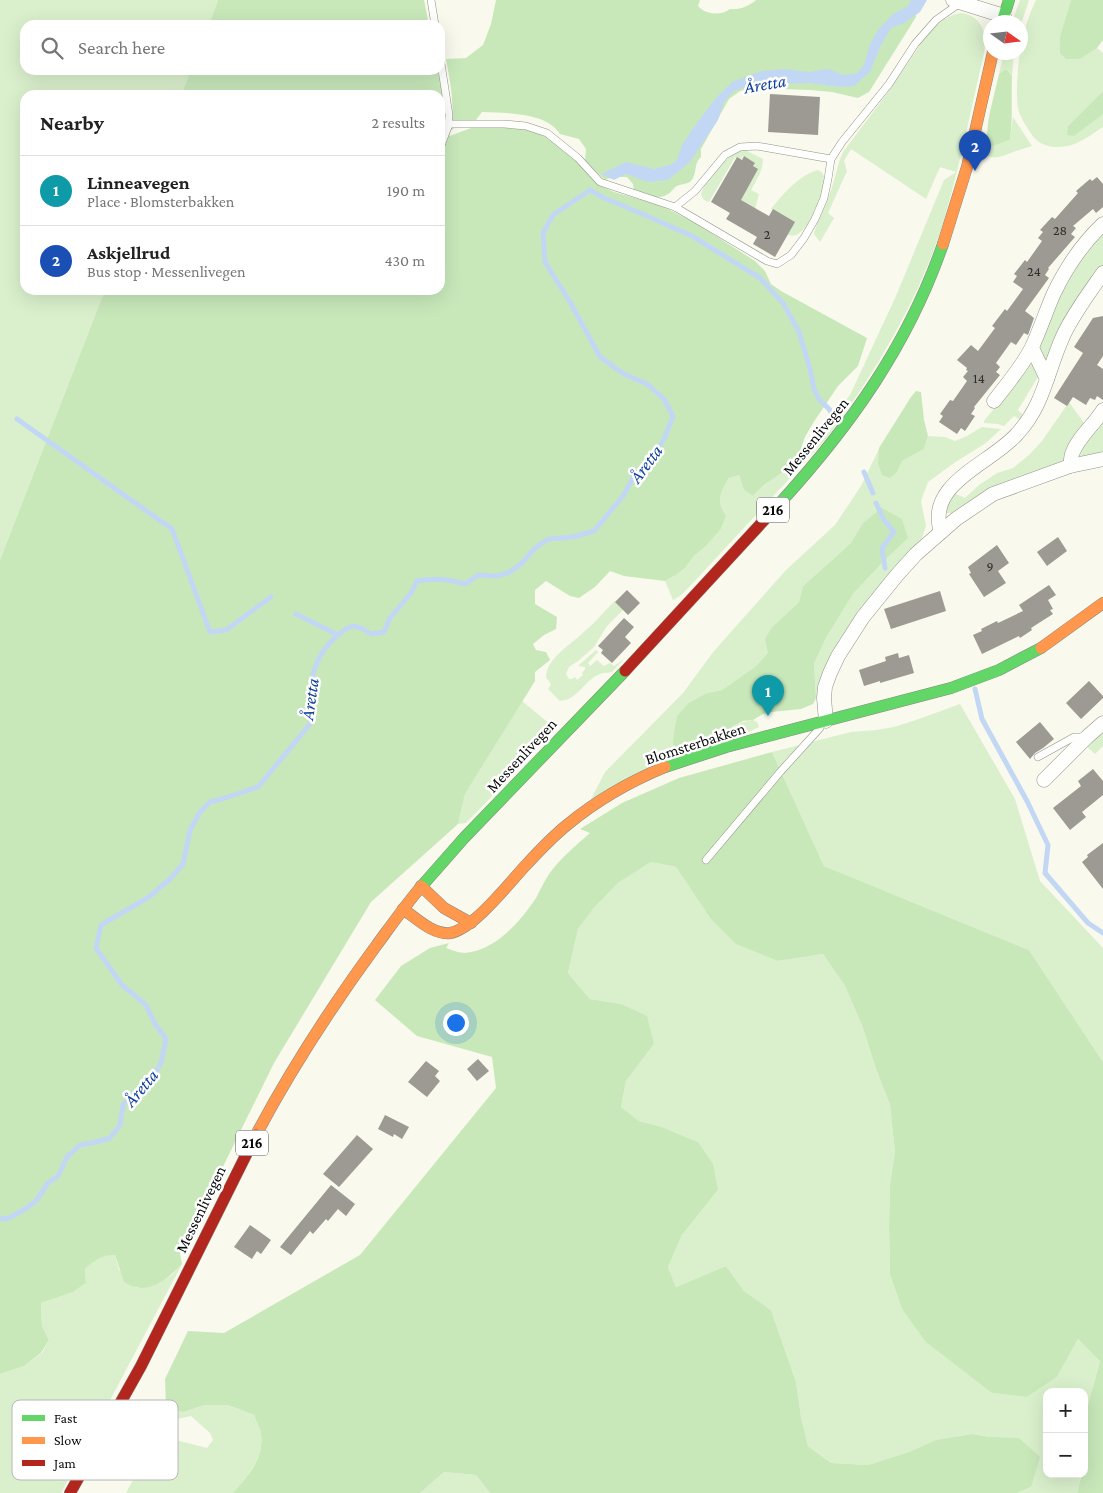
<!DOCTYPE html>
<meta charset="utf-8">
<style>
:root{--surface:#fff;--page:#f6f6f6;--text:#222;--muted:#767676;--line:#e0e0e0;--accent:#ea580c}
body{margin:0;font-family:"Crimson Pro",serif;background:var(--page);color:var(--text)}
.controls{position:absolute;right:15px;bottom:15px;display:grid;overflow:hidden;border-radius:10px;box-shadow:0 5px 20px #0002}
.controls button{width:45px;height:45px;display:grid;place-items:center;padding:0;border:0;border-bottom:1px solid var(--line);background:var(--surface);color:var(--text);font:25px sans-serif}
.compass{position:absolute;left:983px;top:15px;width:45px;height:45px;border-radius:50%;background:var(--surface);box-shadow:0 5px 20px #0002;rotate:104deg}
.you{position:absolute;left:455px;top:1022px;width:18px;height:18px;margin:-12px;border:4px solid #fff;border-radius:50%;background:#1a73e8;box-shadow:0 0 0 8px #1a73e833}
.badge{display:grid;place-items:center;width:32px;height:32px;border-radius:50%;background:var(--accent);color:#fff;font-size:16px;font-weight:700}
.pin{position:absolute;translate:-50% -41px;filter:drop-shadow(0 1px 2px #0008)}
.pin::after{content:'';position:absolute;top:26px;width:18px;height:15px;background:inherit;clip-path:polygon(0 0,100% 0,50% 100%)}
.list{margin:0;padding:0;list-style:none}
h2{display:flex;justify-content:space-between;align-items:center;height:65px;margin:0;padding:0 20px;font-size:21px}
h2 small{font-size:16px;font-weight:400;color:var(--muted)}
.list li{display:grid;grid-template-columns:32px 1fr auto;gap:15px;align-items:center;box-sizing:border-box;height:70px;padding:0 20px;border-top:1px solid var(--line)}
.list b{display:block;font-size:19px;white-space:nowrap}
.list p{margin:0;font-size:16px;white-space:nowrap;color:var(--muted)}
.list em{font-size:16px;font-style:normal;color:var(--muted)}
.icon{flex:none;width:28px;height:28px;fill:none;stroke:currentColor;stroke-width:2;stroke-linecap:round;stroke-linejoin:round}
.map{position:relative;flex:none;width:1103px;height:1493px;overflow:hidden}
.search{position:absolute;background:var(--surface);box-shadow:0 5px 20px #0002;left:20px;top:20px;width:425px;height:55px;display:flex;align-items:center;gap:12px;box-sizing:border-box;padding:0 18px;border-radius:15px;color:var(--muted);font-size:19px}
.panel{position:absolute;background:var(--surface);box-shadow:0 5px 20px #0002;left:20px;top:90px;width:425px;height:205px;border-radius:15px}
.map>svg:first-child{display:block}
</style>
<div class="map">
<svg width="1103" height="1493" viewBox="0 0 1103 1493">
<rect width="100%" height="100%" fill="#f9f9ed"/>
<g fill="#daf0cc" fill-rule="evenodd">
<path d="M0,0H218L209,25H25V70H191L181,95H25V290H105L0,560Z"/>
<path d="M1020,0H1029L1021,24L1020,22H1012Z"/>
<path d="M1036,0H1071L1066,18L1091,52L1097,48L1103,53V91L1068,126L1098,117L1103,114V127C1095,132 1086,139 1077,143C1063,149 1042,150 1032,135C1027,127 1020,118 1018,108C1017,104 1017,98 1017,93C1017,62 1022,28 1036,0Z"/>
<path d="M961,13C983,16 987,34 984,53C971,109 960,165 944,220C920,298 875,373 827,438L692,584L680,596L673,600L665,581L676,575L685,568L694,556L706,546L721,529L726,516C716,500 720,493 729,478L739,475L744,490L753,496L764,485L792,466L850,395L896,296L944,180L956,172L940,167L926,199L851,149L844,161L847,171L828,213L834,218L820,242L814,234C817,220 825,207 830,193C835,180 837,165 843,152L886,95L931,29L945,19L953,15Z"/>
<path d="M1004,53H1014L1012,76L1006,69L999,74Z"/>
<path d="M1013,117L1032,146C1027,148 1021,149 1016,151C1007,154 987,165 985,149L1010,140Z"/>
<path d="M745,150L763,159C763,171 757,179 751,190L759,194L755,209L739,200L753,162L743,156L740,160L735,157L709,202L704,200L701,194C706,179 729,152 745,150Z"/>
<path d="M817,170C820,171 821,171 823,174C830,185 809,228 798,234C794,236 791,236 787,234L794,222L771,209C784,193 797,177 817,170Z"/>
<path d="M1103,230V266L1050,358L1045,360L1037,346L1071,269Z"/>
<path d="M1030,364L1034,366L1038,377L1018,410L1025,417L1021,420L1014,416L1004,426L998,424L984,423V421Z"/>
<path d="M1069,402L1084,423L1062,463L1013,479L991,490L953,513H946L949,499L954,493L965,498L979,485L997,473L1013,468L1029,455L1042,441Z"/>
<path d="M1103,417V455L1076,459L1082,444Z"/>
<path d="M982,427L1001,429L986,443L954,463L928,482L921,501L926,526L922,538L913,548L813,704L816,697L814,664L826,638L853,594L883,562L907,538L851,543L803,586L799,602L772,627L768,653L756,666L722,690L707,693L679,752L591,799L605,772L683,693L714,651L786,570L835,525L861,486L880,447L897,472L902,461L924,449L928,436L945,437L955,441L967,436Z"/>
<path d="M615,601L624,609L607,626L594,647L578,661L569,667L566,674L569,679H572L575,677L577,680L583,675L582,673L585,669V667L578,666L596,650L598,652L588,663L590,666L597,660L604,666L610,663L614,666L624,659L612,672C608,673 604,672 600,674C584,680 578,700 560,701L548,689L551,685L549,681L546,678C546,658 572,644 585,631C596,622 605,610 615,601Z"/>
<path d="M522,701L550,724L532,755L466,823L458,824L465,794Z"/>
<path d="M960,704L1015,799L1040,881L1103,948V1062L1029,950L824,866L772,752L851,732L876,730L894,727L916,720Z"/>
<path d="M753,720L757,722L759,727L729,741L722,742C728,728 738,722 753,720Z"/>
<path d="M1103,729V746L1095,754L1085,745Z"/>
<path d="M651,862L676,867L710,918L778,961L823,954L845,986L863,1028L876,1069L890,1105L895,1152L890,1185L889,1225L890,1275L902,1309L992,1393L1027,1397L1057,1377L1078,1339L1100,1360L1087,1408L1084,1464V1392H1047V1474H1082L1077,1493H1017L1031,1487L990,1437L972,1434L937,1440L909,1452L868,1465L831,1463L808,1446L801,1417L796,1382L771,1310L744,1291L726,1266L676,1287L668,1267L682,1235L718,1190L698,1142L662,1127L639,1121L621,1107L626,1081L654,1044L621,1004L590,999L568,973L578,929L593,909L618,883Z"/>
<path d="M108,1254L115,1255L119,1270L136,1288L153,1286L172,1275L182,1264L61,1493H0V1374L24,1366L42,1353L49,1340L42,1326L41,1303L73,1292L86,1283L85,1269L95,1260Z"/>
<path d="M205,1405H228L254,1415C256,1421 260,1428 261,1434C264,1459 248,1475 233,1493H126L157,1435L166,1408L183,1412ZM191,1416L210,1433L213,1440L207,1448L172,1439L167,1431L173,1420Z"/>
<path d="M444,1472L476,1475L490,1493H420Z"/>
</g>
<g fill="#c8e8ba">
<path d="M218,0H424L429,25H209Z"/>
<path d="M496,0H700L698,6C706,15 721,16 730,9C740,10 749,6 756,0H915L916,17L869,92L858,98L832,92L810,90L754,88L740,91L729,99L701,149V157C694,163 697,170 693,178C690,185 683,183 677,186C673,188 672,192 668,194C658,201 645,195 634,192L633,184L627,177H613L605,180L585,161L586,149L579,139L560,134C547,112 505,113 482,112L476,120L464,122L450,131C456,108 450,82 446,59L466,58L483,45L491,24Z"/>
<path d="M1071,0H1103V40L1097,48L1080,59H1066L1060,53V37Z"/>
<path d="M1006,69L1012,76C1011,97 1013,118 1010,140L985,149L989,116L999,74Z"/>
<path d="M191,70H438L450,136L471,128L481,126L520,129L537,132L548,138L576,161L595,181L603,187L614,192L659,205L674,212L697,224L755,261L765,271L771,284L781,291L867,338L858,366L838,386L813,423L805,437L799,454L792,466L764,485L753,496L744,490L739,475L729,478C720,493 716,500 726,516L721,529L706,546L694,556L685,568L676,575L665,581L624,576L610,571L595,587L579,598L570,596L546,581L535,590V604L557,617L556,629L544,635L533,644L536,650L546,652L550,660L535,672V681L465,794L458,824L371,902L274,1063L180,1254L182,1264C171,1276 153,1292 135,1287C131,1286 128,1284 124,1282L115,1255C102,1254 94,1261 85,1269L86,1283L73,1292L41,1303L42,1326L49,1340L41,1353L24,1366L0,1374V560L105,290H440V95H181Z"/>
<path d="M1103,91V114L1074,136L1067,135L1068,126Z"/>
<path d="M916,391L921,392L924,420L928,436L924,449L902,461L897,472L890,478L882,475L878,463L879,448L911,397Z"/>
<path d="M882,508L902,519L908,538L883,562L853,594L826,638L814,664L816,697L813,704L801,709L771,712L763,714L753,720L743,721L732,727L725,735L722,742L679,752L673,744L674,733L677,716L689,703L707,693L722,690L756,666L768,653L765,639L772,627L799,602L803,586L851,543L863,523Z"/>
<path d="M772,752L824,866L1029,950L1103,1062V1493H1077L1082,1474H1084L1087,1408L1100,1361L1078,1339L1057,1377L1027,1397L992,1393L926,1342L902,1309L890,1275L889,1225L890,1185L895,1152L890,1105L876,1069L863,1028L845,986L823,954L778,961L736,944L710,918L676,867L651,862L618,883L593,909L578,929L568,973L590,999L621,1004L647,1016L654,1044L626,1081L621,1107L639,1121L662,1127L698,1142L713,1164L718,1190L682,1235L668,1267L676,1287L726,1266L744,1291L771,1310L796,1382L801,1417L808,1446L831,1463L868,1465L909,1452L936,1440L972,1434L990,1437L1019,1438L1040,1457L1031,1487L1017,1493H490L476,1475L444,1472L420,1493H233C248,1475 264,1460 261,1434C260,1428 256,1421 254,1415L228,1405H205L183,1412L166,1408L165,1379L188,1331L224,1333L360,1255L496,1088L492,1057L417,1036L375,1000L401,966L430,948L449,943L446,948C452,950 459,953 465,953C495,951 520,922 536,898C540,890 544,882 549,874C560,859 575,846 590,833L580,829L622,803L679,778Z"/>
</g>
<path fill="#c2d7f4" d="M911,0H927L920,12L904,23L891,28L881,45L870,72L854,86L841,87L809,83L776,84L753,85L734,91L724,102L718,120L690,162L668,180L648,182L626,174L614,180L601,174L626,162L654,169L670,165L677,160L682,145L691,131L715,99L732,82L762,71L784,69L809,72L828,69L844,75L857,73L864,65L870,44L878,30L893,14L908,6Z"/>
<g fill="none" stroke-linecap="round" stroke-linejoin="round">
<g stroke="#c2d7f4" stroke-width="5">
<path d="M17,419L172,529L210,632L226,630L271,597"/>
<path d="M864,472L873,493"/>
<path d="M876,503L884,520L894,532L882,548L885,568"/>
<path d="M296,614L338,635"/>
<path d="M975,689L982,719L1027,801L1048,845L1045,873L1088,923L1103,933"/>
<path d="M0,1218L7,1219L25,1209L36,1201L48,1183L58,1176L67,1157L80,1145L96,1142L110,1138L120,1125L123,1105L135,1092L149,1084L161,1063L166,1039L155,1024L146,1005L122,985L96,948L101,925L149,897L170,879L183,864L190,830L200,812L210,802L225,798L258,787L310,724C310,689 308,660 338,635C352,623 356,624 371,634L384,632L390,618L411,593L417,581C433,578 449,579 465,584L478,575L496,576L508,573L521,564L535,548L548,539L573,537L594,531L623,496L634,476L651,461L664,439L673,416L664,399L647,384L624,374L600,357L570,302L545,262L543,233L553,215L590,190L604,198L638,212L692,236L760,278L783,303L799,332L810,369L814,389L819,399L829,409L833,415"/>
</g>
</g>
<g fill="#9c9a93">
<path d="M770,94L820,97L818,135L768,132Z"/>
<path d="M744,156L755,163L753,166L758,169L741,200L769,216L773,209L795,222L775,257L753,244L757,237L726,219L730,213L711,202L737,157L742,160Z"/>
<path d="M1097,177L1103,184V207L1096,213L1093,209L1073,226L1076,228L1071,234L1075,237L1048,268L1049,269L1045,275L1049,278L1025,311L1034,318L1028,335L1024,333L1016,345L1011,342L996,363L1000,367L996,372L1000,375L974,407L975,408L971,414L975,416L965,431L961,428L957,434L939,422L943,416L940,414L950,400L953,401L967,381L963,377L968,371L966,370L967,368L957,360L971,345L978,351L995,328L992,326L1005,309L1007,311L1023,289L1013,282L1017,276L1014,274L1025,260L1027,262L1042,241L1038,238L1043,232L1040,230L1052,217L1055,219L1078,193L1076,191L1090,179L1092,181Z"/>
<path d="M1103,316V356L1097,365L1103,369V400L1097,396L1095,400L1090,398L1086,405L1073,397L1067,406L1054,398L1083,353L1074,347L1093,318Z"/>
<path d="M1058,537L1067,551L1047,566L1037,552Z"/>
<path d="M997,545L1009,563L998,571L1006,583L984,597L969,574L971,573L968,567Z"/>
<path d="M1049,585L1056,595L1048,600L1053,609L1050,610L1053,614L1031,628L1032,630L1020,638L1019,636L982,654L973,635L982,631L981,629L997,621L998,623L1023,611L1019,605Z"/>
<path d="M627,590L640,603L628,615L615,602Z"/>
<path d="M940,591L946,611L891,629L884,609Z"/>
<path d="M624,618L634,627L625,637L631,643L612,663L601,653L603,650L598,646Z"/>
<path d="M898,653L899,658L909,655L914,673L880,683V681L864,686L859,670L886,661L885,657Z"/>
<path d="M1089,681L1103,696V698L1081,719L1066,703Z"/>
<path d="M1040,722L1054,739L1043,748L1035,753L1030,759L1016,742Z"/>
<path d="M1093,769L1103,781V795L1082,812L1086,817L1070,830L1053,808L1081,786L1078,781Z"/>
<path d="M1103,843V889L1082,862L1088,857L1087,855Z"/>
<path d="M478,1059L489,1071L477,1081L467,1069Z"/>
<path d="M426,1061L439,1071L435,1076L440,1081L427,1097L408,1082Z"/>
<path d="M385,1115L409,1127L402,1139L394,1134L393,1137L378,1129Z"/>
<path d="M357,1135L373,1149L339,1187L323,1174Z"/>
<path d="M331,1185L355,1204L346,1216L338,1209L328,1221L326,1219L313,1234L310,1231L291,1255L280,1247Z"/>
<path d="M250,1225L271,1240L261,1254L257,1251L252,1259L234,1247Z"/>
</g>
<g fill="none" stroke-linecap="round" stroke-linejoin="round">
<g stroke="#92928c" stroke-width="8">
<g id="lane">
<path d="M431,0L435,25"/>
<path d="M440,57L449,115L448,127L440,148"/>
<path d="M449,124H504L526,126L547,133L578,158L600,182L675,207L767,261L777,264L791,255L804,238L815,219L824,198L828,179L831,159L842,142L889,84L915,44L936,20L960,3"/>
<path d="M675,207L695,191L725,155L740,147L757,146L831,159"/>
<path d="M1038,757L1074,737H1085"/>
<path d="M706,860L781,771L820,728"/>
</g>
</g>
<g stroke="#92928c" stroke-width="15">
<g id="street">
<path d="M953,0L1004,16"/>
<path d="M1032,348L1047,379"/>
<path d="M994,401C1007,384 1022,367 1032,347C1040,330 1046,311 1054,293C1066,268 1083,243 1103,224"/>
<path d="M1070,466C1071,462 1071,457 1072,454C1078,437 1094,425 1103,410"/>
<path d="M941,532C925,483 991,464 1017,434C1045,404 1047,370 1064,334C1074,313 1089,293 1103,273"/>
<path d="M826,721L824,698L825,687L830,673L838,656L863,617L897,575L916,554L956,519L993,494L1070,466L1103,459"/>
<path d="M1044,780L1087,737L1103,723"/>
</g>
</g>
<g stroke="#888883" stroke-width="12">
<g id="fast">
<path d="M1002,22L1009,0"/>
<path d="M780,503C851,425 908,345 943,244"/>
<path d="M665,767L726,747L951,688L999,670L1041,648"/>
<path d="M420,888L464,838L625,671"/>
</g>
</g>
<g stroke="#888883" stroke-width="12">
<g id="slow">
<path d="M943,244L967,167L993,52"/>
<path d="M1041,648L1103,603"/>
<path d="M421,886L444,908L471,923"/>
<path d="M403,909C416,918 433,935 450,933C474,929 509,883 526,865C539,851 552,837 567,825C596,801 631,781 665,767"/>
<path d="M256,1135C291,1069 332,1006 376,946C390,927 404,907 420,888"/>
</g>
</g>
<g stroke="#888883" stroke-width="12">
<g id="jam">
<path d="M625,671L780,503"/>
<path d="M70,1493L141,1366L256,1135"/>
</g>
</g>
<use href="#lane" stroke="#fefefc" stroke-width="7"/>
<use href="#street" stroke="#fefefc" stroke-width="14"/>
<use href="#fast" stroke="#63d668" stroke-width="11"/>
<use href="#slow" stroke="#ff974d" stroke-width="11"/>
<use href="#jam" stroke="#b3261e" stroke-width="11"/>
</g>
<g text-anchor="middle" stroke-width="5" stroke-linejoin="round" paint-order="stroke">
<g font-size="14" fill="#2e2e2c">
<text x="1060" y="235">28</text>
<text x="767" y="239">2</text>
<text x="1034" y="276">24</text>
<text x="979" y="383">14</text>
<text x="990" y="571">9</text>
</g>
<g fill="#fff" stroke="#545454" stroke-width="1">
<rect x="757" y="497.5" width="32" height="25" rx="4"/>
<rect x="236" y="1130.5" width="32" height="25" rx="4"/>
</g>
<g font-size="15" font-weight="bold" fill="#0a0a0a">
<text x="773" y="515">216</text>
<text x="252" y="1148">216</text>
</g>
<g font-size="16" fill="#0a0a0a" stroke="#fff">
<text transform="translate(815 436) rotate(-51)" y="6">Messenlivegen</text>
<text transform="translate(695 743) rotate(-18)" y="6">Blomsterbakken</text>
<text transform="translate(521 755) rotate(-47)" y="6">Messenlivegen</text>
<text transform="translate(200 1209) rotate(-64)" y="6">Messenlivegen</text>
</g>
<g font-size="18" font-style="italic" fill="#12409d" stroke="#fff">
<text transform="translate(765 84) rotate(-10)" y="6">Åretta</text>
<text transform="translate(646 464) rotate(-53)" y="6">Åretta</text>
<text transform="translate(310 699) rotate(-82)" y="6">Åretta</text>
<text transform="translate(141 1088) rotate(-50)" y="6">Åretta</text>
</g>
</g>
<rect x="12" y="1400" width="166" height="80" rx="8" fill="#fff" stroke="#b6b6b6" stroke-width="1"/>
<rect x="22" y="1415" width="23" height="6" fill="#63d668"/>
<rect x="22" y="1437" width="23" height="7" fill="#ff974d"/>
<rect x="22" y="1460" width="23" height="6" fill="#b3261e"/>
<g font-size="14" fill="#0a0a0a">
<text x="54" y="1423">Fast</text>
<text x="54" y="1445">Slow</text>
<text x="54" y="1468">Jam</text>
</g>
</svg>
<div class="controls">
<button>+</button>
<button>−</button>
</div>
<svg class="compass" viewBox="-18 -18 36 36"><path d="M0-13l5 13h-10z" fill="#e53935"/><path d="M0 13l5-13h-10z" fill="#767676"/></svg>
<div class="you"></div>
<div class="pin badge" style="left:768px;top:716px;background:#0f9aa8">1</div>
<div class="pin badge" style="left:975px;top:171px;background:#1a4fb4">2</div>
<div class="search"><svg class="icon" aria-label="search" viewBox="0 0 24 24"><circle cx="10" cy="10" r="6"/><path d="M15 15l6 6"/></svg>Search here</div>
<section class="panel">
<h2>Nearby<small>2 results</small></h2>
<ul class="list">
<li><span class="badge" style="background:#0f9aa8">1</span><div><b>Linneavegen</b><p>Place · Blomsterbakken</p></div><em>190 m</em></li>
<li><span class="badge" style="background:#1a4fb4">2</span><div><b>Askjellrud</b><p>Bus stop · Messenlivegen</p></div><em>430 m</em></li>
</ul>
</section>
</div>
